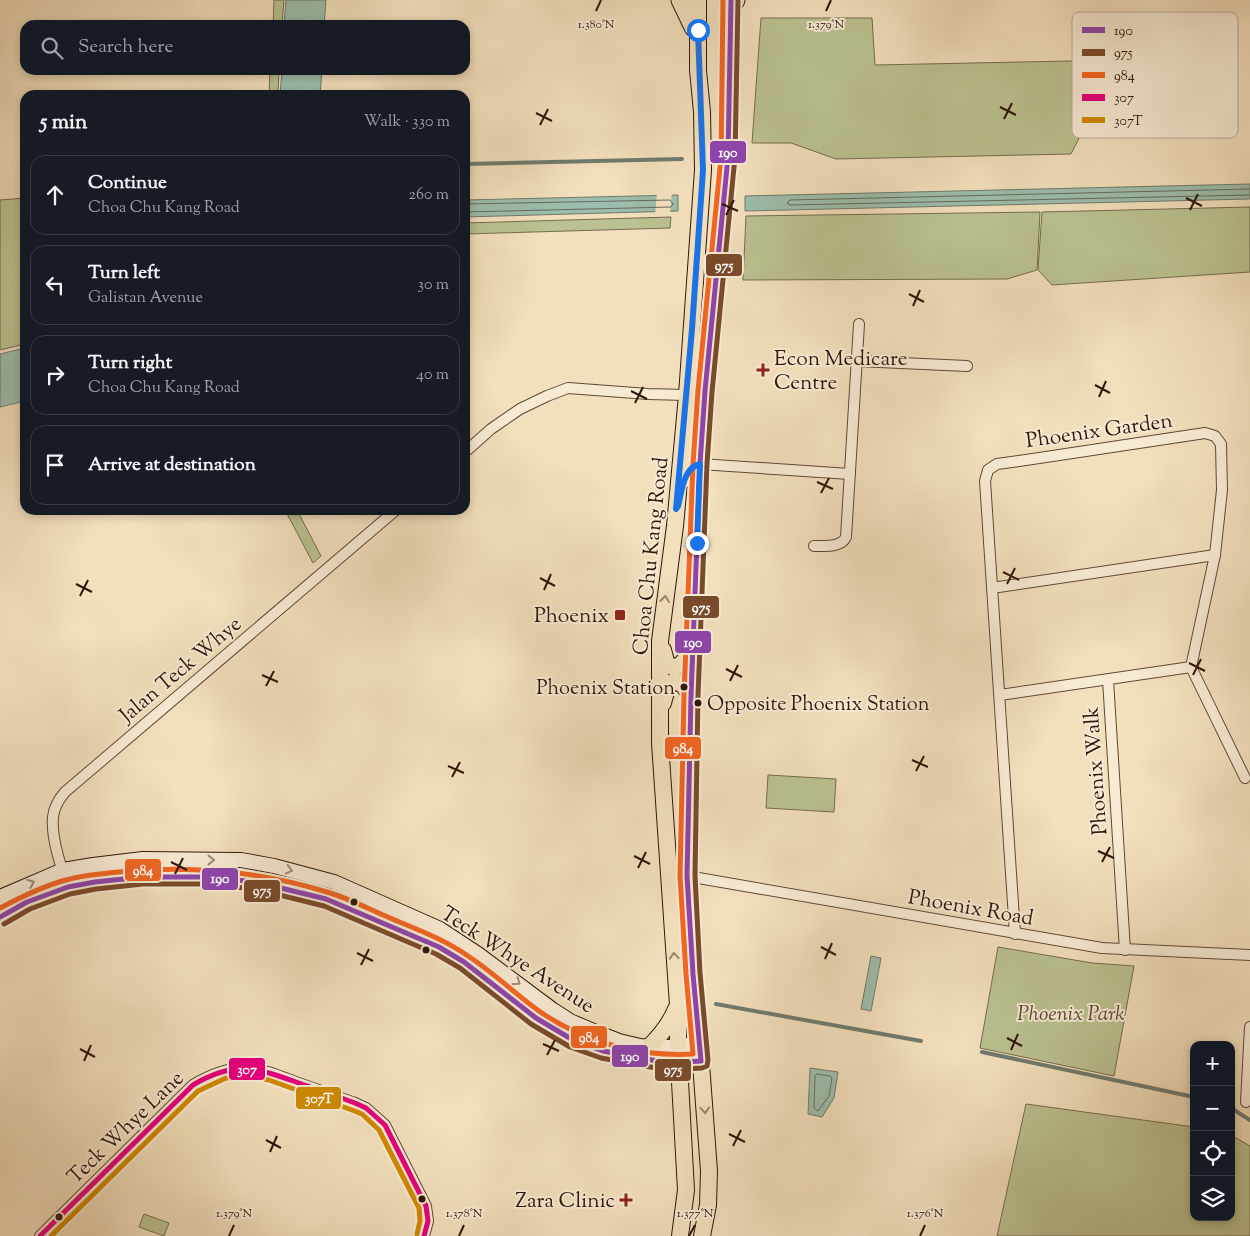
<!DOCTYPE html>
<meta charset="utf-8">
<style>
:root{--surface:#171b24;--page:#20242c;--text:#f1f3f6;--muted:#9ea1a6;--line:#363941}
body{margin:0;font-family:"Sorts Mill Goudy",serif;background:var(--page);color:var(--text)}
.controls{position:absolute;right:15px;bottom:15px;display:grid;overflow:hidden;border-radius:10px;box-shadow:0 2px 8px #0003}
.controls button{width:45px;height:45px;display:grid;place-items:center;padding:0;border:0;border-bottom:1px solid var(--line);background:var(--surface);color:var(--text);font:25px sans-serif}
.stop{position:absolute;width:15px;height:15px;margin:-11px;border:4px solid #1a73e8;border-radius:50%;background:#fff}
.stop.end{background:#1a73e8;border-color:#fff;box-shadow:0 1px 5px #0008}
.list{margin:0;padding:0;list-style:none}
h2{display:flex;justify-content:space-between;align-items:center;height:65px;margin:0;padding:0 20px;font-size:21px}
h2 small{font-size:16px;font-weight:400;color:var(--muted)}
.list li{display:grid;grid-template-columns:32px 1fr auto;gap:15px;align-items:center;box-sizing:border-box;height:80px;margin:0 10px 10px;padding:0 10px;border:1px solid var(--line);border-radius:15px}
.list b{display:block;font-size:19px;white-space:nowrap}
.list p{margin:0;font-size:16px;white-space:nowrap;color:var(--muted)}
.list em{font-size:16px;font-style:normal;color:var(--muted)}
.icon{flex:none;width:28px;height:28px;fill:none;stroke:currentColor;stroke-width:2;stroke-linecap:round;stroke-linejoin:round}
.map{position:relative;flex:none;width:1250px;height:1236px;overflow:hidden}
.search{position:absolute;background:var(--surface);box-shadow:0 2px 8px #0003;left:20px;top:20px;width:450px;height:55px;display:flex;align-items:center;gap:12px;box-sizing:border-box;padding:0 18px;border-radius:15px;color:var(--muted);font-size:19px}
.panel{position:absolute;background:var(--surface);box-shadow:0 2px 8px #0003;left:20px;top:90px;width:450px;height:425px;border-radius:15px}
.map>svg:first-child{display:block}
</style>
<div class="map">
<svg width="1250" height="1236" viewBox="0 0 1250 1236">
<rect width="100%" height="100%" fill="#f2dfbc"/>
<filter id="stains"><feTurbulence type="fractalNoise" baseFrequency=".004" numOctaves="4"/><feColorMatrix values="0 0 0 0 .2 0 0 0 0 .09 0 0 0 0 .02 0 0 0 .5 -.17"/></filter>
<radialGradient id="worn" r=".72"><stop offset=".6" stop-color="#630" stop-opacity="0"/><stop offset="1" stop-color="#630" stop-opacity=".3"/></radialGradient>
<g fill="#bbc190" stroke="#756c4e">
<path d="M274,0H284L282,25H273Z"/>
<path d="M761,18H872L875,65L1119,60L1071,154L836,159L791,143H752Z"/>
<path d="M270,70H279L278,95H269Z"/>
<path d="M25,198V344L0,350V200Z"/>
<path d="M1250,207V272L1052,285L1038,270L1042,212Z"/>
<path d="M1040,212L1037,270L1007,279L743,280L746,216Z"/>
<path d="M671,217L670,228L465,234V223Z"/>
<path d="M285,510H297L321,556L313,563Z"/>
<path d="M768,775L836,779L834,812L766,808Z"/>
<path d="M998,947L1092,963L1134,966L1114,1076L980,1048Z"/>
<path d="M1026,1104L1194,1127V1217H1231V1135L1250,1146V1236H997Z"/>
<path d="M144,1214L169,1223L164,1236L139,1227Z"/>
</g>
<g fill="#9cbdac" stroke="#707a6c">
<path d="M286,0H326L324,25H284Z"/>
<path d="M282,70H322L320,95H280Z"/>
<path d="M1250,184V199L745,211V196Z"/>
<path d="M678,195V211L465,217V200Z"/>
<path d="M25,348V401L0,407V354Z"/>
<path d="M871,956L881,958L871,1011L861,1009Z"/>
<path d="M810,1068L838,1072L834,1098L822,1117L808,1114Z"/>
</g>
<path fill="#f2dfbc" d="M672,192L670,214L655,215L657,193Z"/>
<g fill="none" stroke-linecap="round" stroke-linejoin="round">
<g stroke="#666a5c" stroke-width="1">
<path d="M1250,189L790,200L787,203L790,205L1250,195"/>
<path d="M465,204L670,200L673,204L671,207L465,212"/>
<path d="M817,1074L830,1076L832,1078L829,1096L818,1111L814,1108L815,1076Z"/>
</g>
<g stroke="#707a6c" stroke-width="4">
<path d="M465,164L682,159"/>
<path d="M716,1004L921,1041"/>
<path d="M982,1052L1194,1097"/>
<path d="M1231,1108L1250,1120"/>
</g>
<g stroke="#604837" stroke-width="12">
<g id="street">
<path d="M857,361L967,366"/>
<path d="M465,452L491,429L520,409L547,396L568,388L648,394L687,395"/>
<path d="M684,483C686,473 690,466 700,464L850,474"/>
<path d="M814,546C824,546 841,548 846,537L859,324"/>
<path d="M992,588L1215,555"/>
<path d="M1108,680L1125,950"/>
<path d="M1000,695L1191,667"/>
<path d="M687,876L1102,948L1250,955"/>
<path d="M68,887C61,867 51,838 53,817C54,807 59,799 65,792L396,510"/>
<path d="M1015,934L985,481L988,470L997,464L1026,460L1205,433L1215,436L1221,444L1222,490L1215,555L1191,667L1245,778"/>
<path d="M1246,1102L1250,1027"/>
<path d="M40,1236L193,1085C208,1076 226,1068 244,1068C262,1068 280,1076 296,1082C316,1089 336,1096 355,1103L366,1108L385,1125L426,1206L428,1221L424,1236"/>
</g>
</g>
<g stroke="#2f160b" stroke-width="16">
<g id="secondary">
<path d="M0,897L63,870L93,865L143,859L241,860L274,866L334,882L440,929L478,954L553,1010L570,1021L596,1032L619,1041L640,1046L668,1047L699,1044"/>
<path d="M0,917L27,902L68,887L95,882L143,877H204L256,882L326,899L439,947L464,962L536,1018L573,1040L603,1051L668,1063L701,1061"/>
</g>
</g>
<g stroke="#2f160b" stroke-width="18">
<g id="primary">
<path d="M663,650L667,665C680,672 687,658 691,647"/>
<path d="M663,703C669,679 676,672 691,696"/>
<path d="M650,1046C661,1035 670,1024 676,1009"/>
<path d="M680,1236L686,1190L678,1046V1005L660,743V641L675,526L687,395L703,170L702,112L698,70V0"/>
<path d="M702,1236L708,1205L709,1171L687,876L691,696L700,464L705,391L728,157L731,0"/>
</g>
</g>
<g stroke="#2f160b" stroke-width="21">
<g id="highway">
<path d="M681,0L694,27L698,30"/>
<path d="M731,6L735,0"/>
</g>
</g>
<use href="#street" stroke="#f7ead3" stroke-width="10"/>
<use href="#secondary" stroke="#f7ead3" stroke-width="14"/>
<use href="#primary" stroke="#f2dfbc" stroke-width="16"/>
<use href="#highway" stroke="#f2dfbc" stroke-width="19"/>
<g stroke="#f7ead3" stroke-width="9">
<path id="bus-1" d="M0,917L27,902L68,887L95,882L143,877H204L256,882L326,899L439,947L464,962L536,1018L573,1040L603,1051L668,1063L701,1061L693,974L687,876L691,696L700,464L705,391L728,157L731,0"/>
</g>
<g stroke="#f7ead3" stroke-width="9">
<path id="bus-2" d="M4,924L30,909L70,894L96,889L143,884H204L255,889L324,906L436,954L460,968L531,1024L570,1047L601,1058L667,1070L702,1068L707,1066L708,1060L700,973L695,876L698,696L707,464L712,392L735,157L738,0"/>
</g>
<g stroke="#f7ead3" stroke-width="9">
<path id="bus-3" d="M0,908C21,897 43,886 66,880C82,875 101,874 118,872C188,865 259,871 327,892C348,898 369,909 390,918C416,929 444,939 468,956C493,972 515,994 539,1011C583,1042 640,1057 693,1054L686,974L680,876L684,696L693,464L698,390L721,157L723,0"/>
</g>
<g stroke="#f7ead3" stroke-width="9">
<path id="bus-4" d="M40,1236L193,1085C234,1061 254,1067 296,1082C316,1089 336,1096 355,1103L366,1108L385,1125L426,1206L428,1221L424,1236"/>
</g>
<g stroke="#f7ead3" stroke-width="9">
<path id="bus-5" d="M51,1236L198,1091L226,1078L250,1076L269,1080L352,1110L362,1114L379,1130L419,1208L420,1221L417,1234"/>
</g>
<use href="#bus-1" stroke="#8e44ad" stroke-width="5"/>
<use href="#bus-2" stroke="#7a4b2a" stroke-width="5"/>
<use href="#bus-3" stroke="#f26522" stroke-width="5"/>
<use href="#bus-4" stroke="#e5007d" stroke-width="5"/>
<use href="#bus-5" stroke="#cf8902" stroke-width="5"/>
</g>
<defs><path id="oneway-chevron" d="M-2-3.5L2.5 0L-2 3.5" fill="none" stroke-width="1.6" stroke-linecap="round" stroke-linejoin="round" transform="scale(1.25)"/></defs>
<g stroke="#9a856c">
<use href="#oneway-chevron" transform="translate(665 599) rotate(-83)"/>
<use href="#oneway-chevron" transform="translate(674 956) rotate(-94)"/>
<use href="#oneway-chevron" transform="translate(705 1110) rotate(86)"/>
</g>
<g stroke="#9d8b79">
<use href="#oneway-chevron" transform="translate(211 860)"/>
<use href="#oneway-chevron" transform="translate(289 870) rotate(15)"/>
<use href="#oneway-chevron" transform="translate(31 883) rotate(-22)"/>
<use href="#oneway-chevron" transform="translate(517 982) rotate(36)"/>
</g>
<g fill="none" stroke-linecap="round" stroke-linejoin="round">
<path stroke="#1a73e8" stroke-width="6" d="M697,543L700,464C683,468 682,491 678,506L676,509L692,329L703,170L698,30"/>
</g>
<path fill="none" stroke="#2f160b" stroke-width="2" d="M596,11L601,0M826,11L831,0M1000,107L1016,115M536,113L552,121M1004,119L1012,103M540,125L548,109M1186,198L1202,206M722,204L738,211M1190,210L1198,194M726,215L734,200M909,294L924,302M913,306L920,290M1095,385L1110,393M631,391L647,399M1099,397L1106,381M635,403L643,387M817,482L833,489M821,493L829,478M1003,572L1019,580M540,578L555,586M76,584L92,592M1007,584L1015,568M544,590L551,574M80,596L88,580M1189,663L1205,671M726,669L742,677M262,675L278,682M1193,675L1201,659M730,681L738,665M266,686L274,671M912,760L928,767M448,766L464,773M916,771L924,756M452,777L460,762M1098,851L1114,858M634,856L650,864M171,862L187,870M1102,862L1110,847M638,868L646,852M175,874L183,858M821,947L836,955M357,953L373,961M825,959L832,943M361,965L369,949M1007,1038L1022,1046M543,1044L559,1051M80,1049L95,1057M1011,1050L1018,1034M547,1055L555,1040M84,1061L91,1045M729,1134L745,1142M266,1140L281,1148M733,1146L741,1130M270,1152L277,1136M229,1236L234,1225M459,1236L464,1225M689,1236L695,1225M920,1236L925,1225"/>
<g fill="#8f2418" stroke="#f7ead3" stroke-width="2">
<path d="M760.5 362.5h5v5h5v5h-5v5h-5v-5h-5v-5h5z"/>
<rect x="614" y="609" width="12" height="12" rx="2.5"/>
<path d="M623.5 1192.5h5v5h5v5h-5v5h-5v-5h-5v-5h5z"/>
</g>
<g fill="#2f160b" stroke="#f7ead3" stroke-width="2">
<circle cx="684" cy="687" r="4.5"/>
<circle cx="698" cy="703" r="4.5"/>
<circle cx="354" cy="902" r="4.5"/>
<circle cx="426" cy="950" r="4.5"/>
<circle cx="422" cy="1199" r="4.5"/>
<circle cx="59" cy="1217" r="4.5"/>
</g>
<g text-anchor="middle" stroke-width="4" stroke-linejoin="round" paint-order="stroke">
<g font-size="20" fill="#2f160b" stroke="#f7ead3" text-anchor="end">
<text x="675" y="694">Phoenix Station</text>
<text x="707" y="710" text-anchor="start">Opposite Phoenix Station</text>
</g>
<g font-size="21" fill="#2f160b" stroke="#f7ead3" text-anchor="end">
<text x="774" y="365" text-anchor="start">Econ Medicare<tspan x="774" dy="24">Centre</tspan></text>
<text x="609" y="622">Phoenix</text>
<text x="615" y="1207">Zara Clinic</text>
</g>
<g font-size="21" fill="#2f160b" stroke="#f7ead3">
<text transform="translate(1099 430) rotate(-8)" y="7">Phoenix Garden</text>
<text transform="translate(650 556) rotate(-84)" y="7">Choa Chu Kang Road</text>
<text transform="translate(180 669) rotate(-40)" y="7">Jalan Teck Whye</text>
<text transform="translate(1095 771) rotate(-94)" y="7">Phoenix Walk</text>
<text transform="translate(971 907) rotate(10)" y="7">Phoenix Road</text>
<text transform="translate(518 959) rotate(33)" y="7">Teck Whye Avenue</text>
<text transform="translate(125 1127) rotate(-44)" y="7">Teck Whye Lane</text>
</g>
<g font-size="21" font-style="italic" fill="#594933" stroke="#f7ead3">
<text x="1071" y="1020">Phoenix Park</text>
</g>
</g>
<rect x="1072" y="12" width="166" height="126" rx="8" fill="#f7ead3" stroke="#bbaa97" stroke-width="1"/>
<rect x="1082" y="27" width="23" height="6" fill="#8e44ad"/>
<rect x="1082" y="49" width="23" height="7" fill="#7a4b2a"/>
<rect x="1082" y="72" width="23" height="6" fill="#f26522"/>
<rect x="1082" y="94" width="23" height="7" fill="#e5007d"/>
<rect x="1082" y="117" width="23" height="6" fill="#cf8902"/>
<g font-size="14" fill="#2f160b">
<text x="1114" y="35">190</text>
<text x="1114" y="57">975</text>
<text x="1114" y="80">984</text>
<text x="1114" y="102">307</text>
<text x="1114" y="125">307T</text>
</g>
<g font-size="12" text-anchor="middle" fill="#2f160b" stroke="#f7ead3" stroke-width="4" stroke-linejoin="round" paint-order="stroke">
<text x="596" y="28">1.380°N</text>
<text x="826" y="28">1.379°N</text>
<text x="234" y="1217">1.379°N</text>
<text x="464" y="1217">1.378°N</text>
<text x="695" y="1217">1.377°N</text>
<text x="925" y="1217">1.376°N</text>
</g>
<g stroke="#f7ead3" stroke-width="2">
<rect x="709" y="140" width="38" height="24" rx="5" fill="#8e44ad"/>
<rect x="705" y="253" width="38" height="24" rx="5" fill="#7a4b2a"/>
<rect x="682" y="595" width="38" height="24" rx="5" fill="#7a4b2a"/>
<rect x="674" y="630" width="38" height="24" rx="5" fill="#8e44ad"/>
<rect x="664" y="736" width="38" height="24" rx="5" fill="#f26522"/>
<rect x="124" y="858" width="38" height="24" rx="5" fill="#f26522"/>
<rect x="201" y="867" width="38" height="24" rx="5" fill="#8e44ad"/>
<rect x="243" y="879" width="38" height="24" rx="5" fill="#7a4b2a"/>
<rect x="570" y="1025" width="38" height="24" rx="5" fill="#f26522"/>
<rect x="611" y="1044" width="38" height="24" rx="5" fill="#8e44ad"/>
<rect x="228" y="1057" width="38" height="24" rx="5" fill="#e5007d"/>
<rect x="654" y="1058" width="38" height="24" rx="5" fill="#7a4b2a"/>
<rect x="295" y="1086" width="47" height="24" rx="5" fill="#cf8902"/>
</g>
<g font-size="14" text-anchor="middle" font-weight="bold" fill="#fff">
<text x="728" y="157">190</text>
<text x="724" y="270">975</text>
<text x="701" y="612">975</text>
<text x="693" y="647">190</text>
<text x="683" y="753">984</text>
<text x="143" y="875">984</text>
<text x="220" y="883">190</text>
<text x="262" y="895">975</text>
<text x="589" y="1042">984</text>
<text x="630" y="1061">190</text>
<text x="247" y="1074">307</text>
<text x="673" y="1074">975</text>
<text x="319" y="1103">307T</text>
</g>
<rect width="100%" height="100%" filter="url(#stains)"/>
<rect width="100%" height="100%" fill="url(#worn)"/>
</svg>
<div class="controls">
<button>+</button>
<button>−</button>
<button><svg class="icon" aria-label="locate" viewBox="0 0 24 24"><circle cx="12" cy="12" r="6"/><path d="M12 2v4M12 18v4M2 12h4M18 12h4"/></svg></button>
<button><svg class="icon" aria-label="layers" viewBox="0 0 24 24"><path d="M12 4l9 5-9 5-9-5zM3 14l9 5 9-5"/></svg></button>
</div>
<div class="stop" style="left:698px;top:30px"></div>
<div class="stop end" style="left:697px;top:543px"></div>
<div class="search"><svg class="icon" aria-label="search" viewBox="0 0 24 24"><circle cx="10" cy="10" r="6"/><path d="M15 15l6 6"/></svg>Search here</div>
<section class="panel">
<h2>5 min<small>Walk · 330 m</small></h2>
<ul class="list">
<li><svg class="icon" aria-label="ahead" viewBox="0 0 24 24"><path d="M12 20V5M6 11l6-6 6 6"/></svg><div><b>Continue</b><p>Choa Chu Kang Road</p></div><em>260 m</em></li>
<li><svg class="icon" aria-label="left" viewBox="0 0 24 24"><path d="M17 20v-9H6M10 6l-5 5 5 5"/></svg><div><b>Turn left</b><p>Galistan Avenue</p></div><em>30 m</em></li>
<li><svg class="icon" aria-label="right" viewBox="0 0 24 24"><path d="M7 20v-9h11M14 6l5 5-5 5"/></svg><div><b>Turn right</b><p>Choa Chu Kang Road</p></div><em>40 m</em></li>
<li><svg class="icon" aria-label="arrive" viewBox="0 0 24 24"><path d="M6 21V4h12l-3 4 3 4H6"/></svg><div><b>Arrive at destination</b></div></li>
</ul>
</section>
</div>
